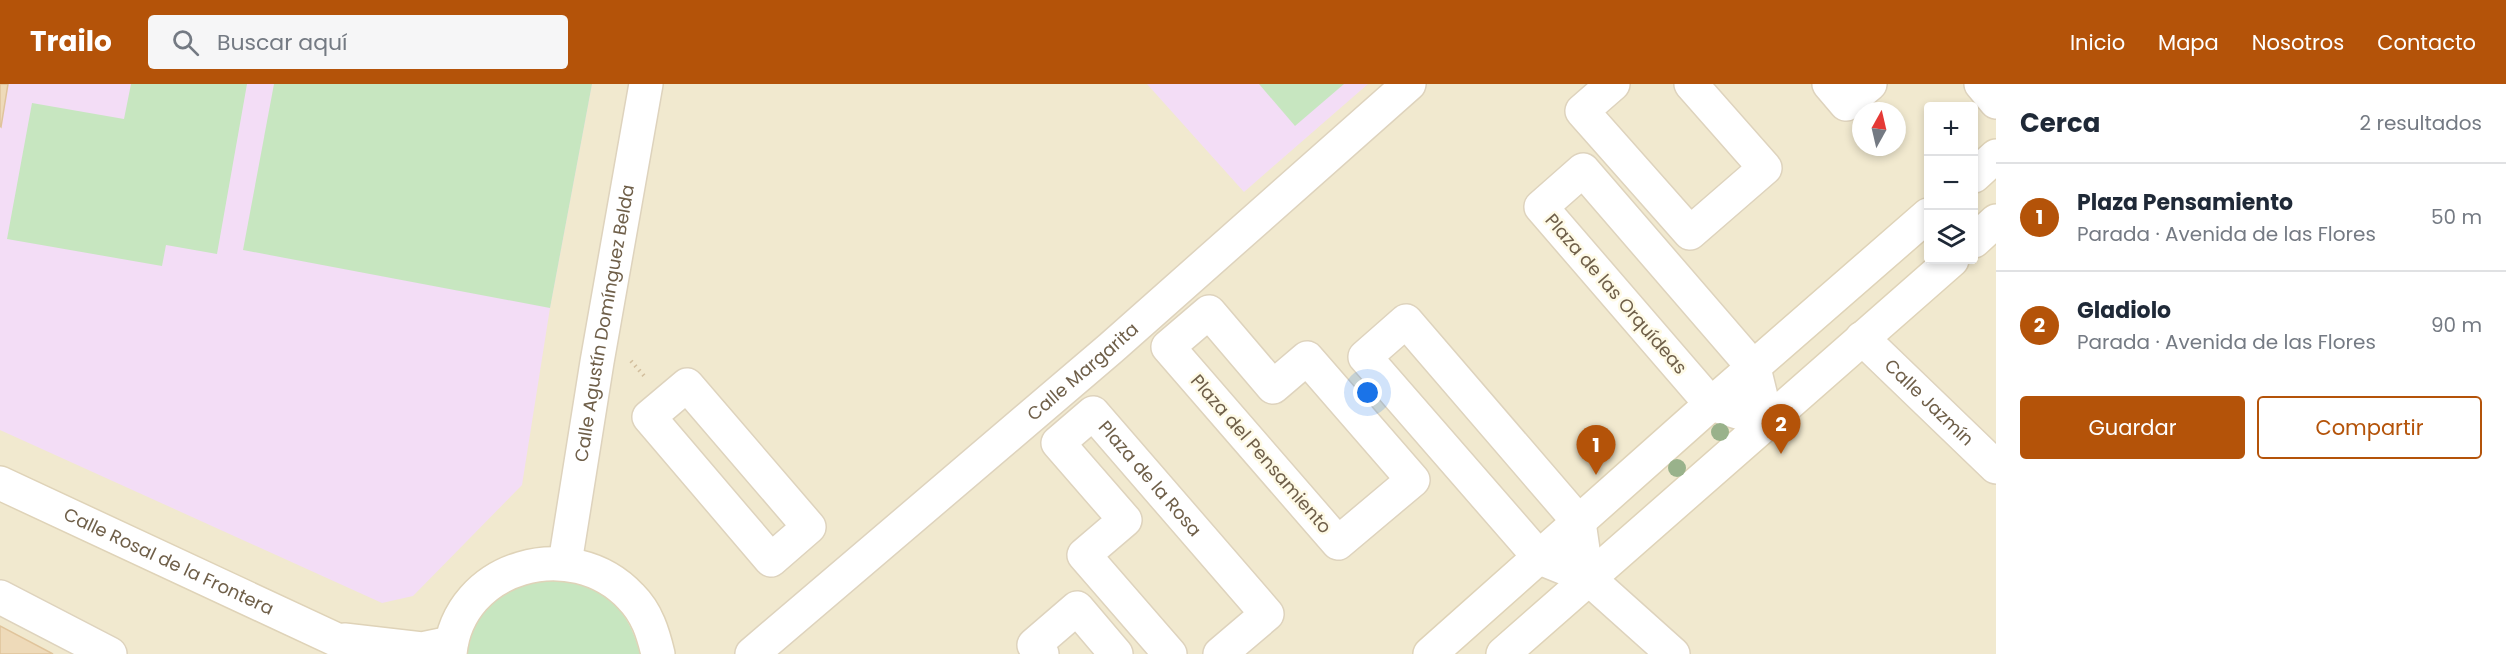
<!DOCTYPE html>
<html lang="es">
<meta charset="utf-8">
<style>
:root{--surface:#fff;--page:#f6f6f7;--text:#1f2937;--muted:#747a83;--line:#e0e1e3;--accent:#b45309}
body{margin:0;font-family:Poppins,sans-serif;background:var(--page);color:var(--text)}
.controls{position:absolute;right:18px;top:18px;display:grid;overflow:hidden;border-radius:6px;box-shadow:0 3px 9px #0003}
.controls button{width:54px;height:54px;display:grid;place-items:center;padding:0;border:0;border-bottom:2px solid var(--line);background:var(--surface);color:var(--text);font:30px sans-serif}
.compass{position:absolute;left:1852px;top:18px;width:54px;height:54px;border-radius:50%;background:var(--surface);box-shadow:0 3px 9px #0003;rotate:8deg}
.you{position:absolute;left:1368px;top:309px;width:21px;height:21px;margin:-15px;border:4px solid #fff;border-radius:50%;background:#1a73e8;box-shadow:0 0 0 9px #1a73e833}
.badge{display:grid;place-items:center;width:39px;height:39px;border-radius:50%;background:var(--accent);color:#fff;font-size:20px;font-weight:700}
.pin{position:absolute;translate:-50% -50px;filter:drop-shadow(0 2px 3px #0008)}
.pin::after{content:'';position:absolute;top:32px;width:21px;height:18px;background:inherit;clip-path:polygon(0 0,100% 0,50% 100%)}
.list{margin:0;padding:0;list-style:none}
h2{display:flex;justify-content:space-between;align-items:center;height:78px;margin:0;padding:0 24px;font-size:26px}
h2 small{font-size:20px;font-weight:400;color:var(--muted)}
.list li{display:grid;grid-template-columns:39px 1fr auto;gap:18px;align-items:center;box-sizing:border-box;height:108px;padding:0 24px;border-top:2px solid var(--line)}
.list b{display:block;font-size:22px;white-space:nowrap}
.list p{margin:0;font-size:20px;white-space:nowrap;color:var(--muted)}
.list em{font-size:20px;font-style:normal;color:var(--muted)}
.actions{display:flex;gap:12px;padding:18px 24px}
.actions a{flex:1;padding:14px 0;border:2px solid var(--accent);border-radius:6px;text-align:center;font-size:21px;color:var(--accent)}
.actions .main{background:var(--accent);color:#fff}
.icon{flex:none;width:33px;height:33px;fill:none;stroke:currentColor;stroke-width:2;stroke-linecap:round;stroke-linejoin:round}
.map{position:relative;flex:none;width:1996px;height:570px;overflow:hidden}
header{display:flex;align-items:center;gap:36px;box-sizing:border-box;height:84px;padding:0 30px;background:var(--accent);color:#fff}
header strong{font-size:28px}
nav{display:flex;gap:33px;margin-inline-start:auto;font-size:21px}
.search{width:420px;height:54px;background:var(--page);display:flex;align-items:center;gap:15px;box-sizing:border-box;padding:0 21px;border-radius:6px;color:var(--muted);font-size:22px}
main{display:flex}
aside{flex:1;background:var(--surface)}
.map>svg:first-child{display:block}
</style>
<header>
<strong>Trailo</strong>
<div class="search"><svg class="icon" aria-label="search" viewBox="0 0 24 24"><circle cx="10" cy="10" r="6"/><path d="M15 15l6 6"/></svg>Buscar aquí</div>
<nav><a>Inicio</a><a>Mapa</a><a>Nosotros</a><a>Contacto</a></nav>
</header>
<main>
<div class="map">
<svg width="1996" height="570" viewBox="0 0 1996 570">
<rect width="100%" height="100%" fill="#faf6e0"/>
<path fill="#f1e9cf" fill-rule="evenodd" d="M0,0H1996V570H0ZM1928,22H1974V176H1928ZM1861,27H1897V63H1861Z"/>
<g fill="#f3ddf6">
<path d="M0,0H592L550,224L522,401L413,512L382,519L0,346Z"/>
<path d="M1147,0H1368L1244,108Z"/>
</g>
<g fill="#c7e6c0">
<path d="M131,0H247L217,170L166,161L162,182L7,155L32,19L124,35Z"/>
<path d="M274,0H592L550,224L243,166Z"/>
<path d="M1259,0H1344L1295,42Z"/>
<path d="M562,494C607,507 628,523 640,570H463C472,534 495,503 533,496C542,494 552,495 562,494Z"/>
</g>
<g fill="#eedab9" stroke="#e0c49b" stroke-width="1.5">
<path d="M0,0H8L1,43L0,42Z"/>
<path d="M0,542L53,570H0Z"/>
</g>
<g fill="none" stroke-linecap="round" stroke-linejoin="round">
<g stroke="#ded3bd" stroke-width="36">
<g id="street">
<path d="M1613,0L1582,27L1690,149L1765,84L1691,0"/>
<path d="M1829,0L1846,20L1870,0"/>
<path d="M1981,0L1996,18"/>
<path d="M1583,86L1754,284L1767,337L1711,320L1541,123Z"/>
<path d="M1209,228L1273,303L1307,274L1413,396L1338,459L1168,263Z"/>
<path id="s1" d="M1862,254L1996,383"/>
<path d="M687,301L809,443L771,476L649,333Z"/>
<path id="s2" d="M565,479L597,278L646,0"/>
<path d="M1587,493L1579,438L1406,237L1365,273L1540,474L1587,493L1673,570"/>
<path d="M0,513L110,570"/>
<path id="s3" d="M752,570L1111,264L1409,0"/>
<path d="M1042,570L1034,561L1077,524L1116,570"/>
<path id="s4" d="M1170,570L1084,471L1125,436L1058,359L1093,329L1267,530L1220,570"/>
</g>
</g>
<g stroke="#dfd3b8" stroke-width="36">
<g id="secondary">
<path d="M1974,92L1996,72"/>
<path d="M1974,157L1996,137"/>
<path id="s5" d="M0,399L367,570"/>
<path d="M344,556L422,565L451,559"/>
<path d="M450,570C458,481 572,450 631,513C647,529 653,549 658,570"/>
<path d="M1430,570L1711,320L1928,131"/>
<path d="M1503,570L1952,176"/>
</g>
</g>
<path stroke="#d2be9d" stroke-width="4" stroke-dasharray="1.5 4.5" stroke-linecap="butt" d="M631,277L646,294"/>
<use href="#street" stroke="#fff" stroke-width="33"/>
<use href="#secondary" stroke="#fff" stroke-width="33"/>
</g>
<g fill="#99b28b">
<circle cx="1720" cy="348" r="9"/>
<circle cx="1677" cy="384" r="9"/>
</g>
<g text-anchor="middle" stroke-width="5" stroke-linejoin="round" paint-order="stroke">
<g font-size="18" fill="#6f5f49" stroke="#fefae6">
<text transform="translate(1616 210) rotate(49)" y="6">Plaza de las Orquídeas</text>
<text dy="6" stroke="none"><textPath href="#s2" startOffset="243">Calle Agustín Domínguez Belda</textPath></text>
<text dy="6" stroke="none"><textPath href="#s3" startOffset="435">Calle Margarita</textPath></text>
<text dy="6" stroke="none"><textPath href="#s1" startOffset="93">Calle Jazmín</textPath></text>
<text transform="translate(1261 370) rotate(49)" y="6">Plaza del Pensamiento</text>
<text dy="6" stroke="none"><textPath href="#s4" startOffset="420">Plaza de la Rosa</textPath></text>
<text dy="6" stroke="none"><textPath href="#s5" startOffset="186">Calle Rosal de la Frontera</textPath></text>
</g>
</g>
</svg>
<div class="controls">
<button>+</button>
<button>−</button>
<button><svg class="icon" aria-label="layers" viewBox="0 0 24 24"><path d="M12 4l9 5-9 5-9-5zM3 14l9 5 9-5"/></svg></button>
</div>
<svg class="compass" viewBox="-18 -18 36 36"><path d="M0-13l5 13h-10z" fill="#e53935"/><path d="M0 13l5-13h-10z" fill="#747a83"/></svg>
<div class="you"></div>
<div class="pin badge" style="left:1596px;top:391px">1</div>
<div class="pin badge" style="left:1781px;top:370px">2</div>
</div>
<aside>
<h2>Cerca<small>2 resultados</small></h2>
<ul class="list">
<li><span class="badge">1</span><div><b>Plaza Pensamiento</b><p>Parada · Avenida de las Flores</p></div><em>50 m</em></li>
<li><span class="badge">2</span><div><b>Gladiolo</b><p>Parada · Avenida de las Flores</p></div><em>90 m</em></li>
</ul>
<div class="actions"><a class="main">Guardar</a><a>Compartir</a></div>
</aside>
</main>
